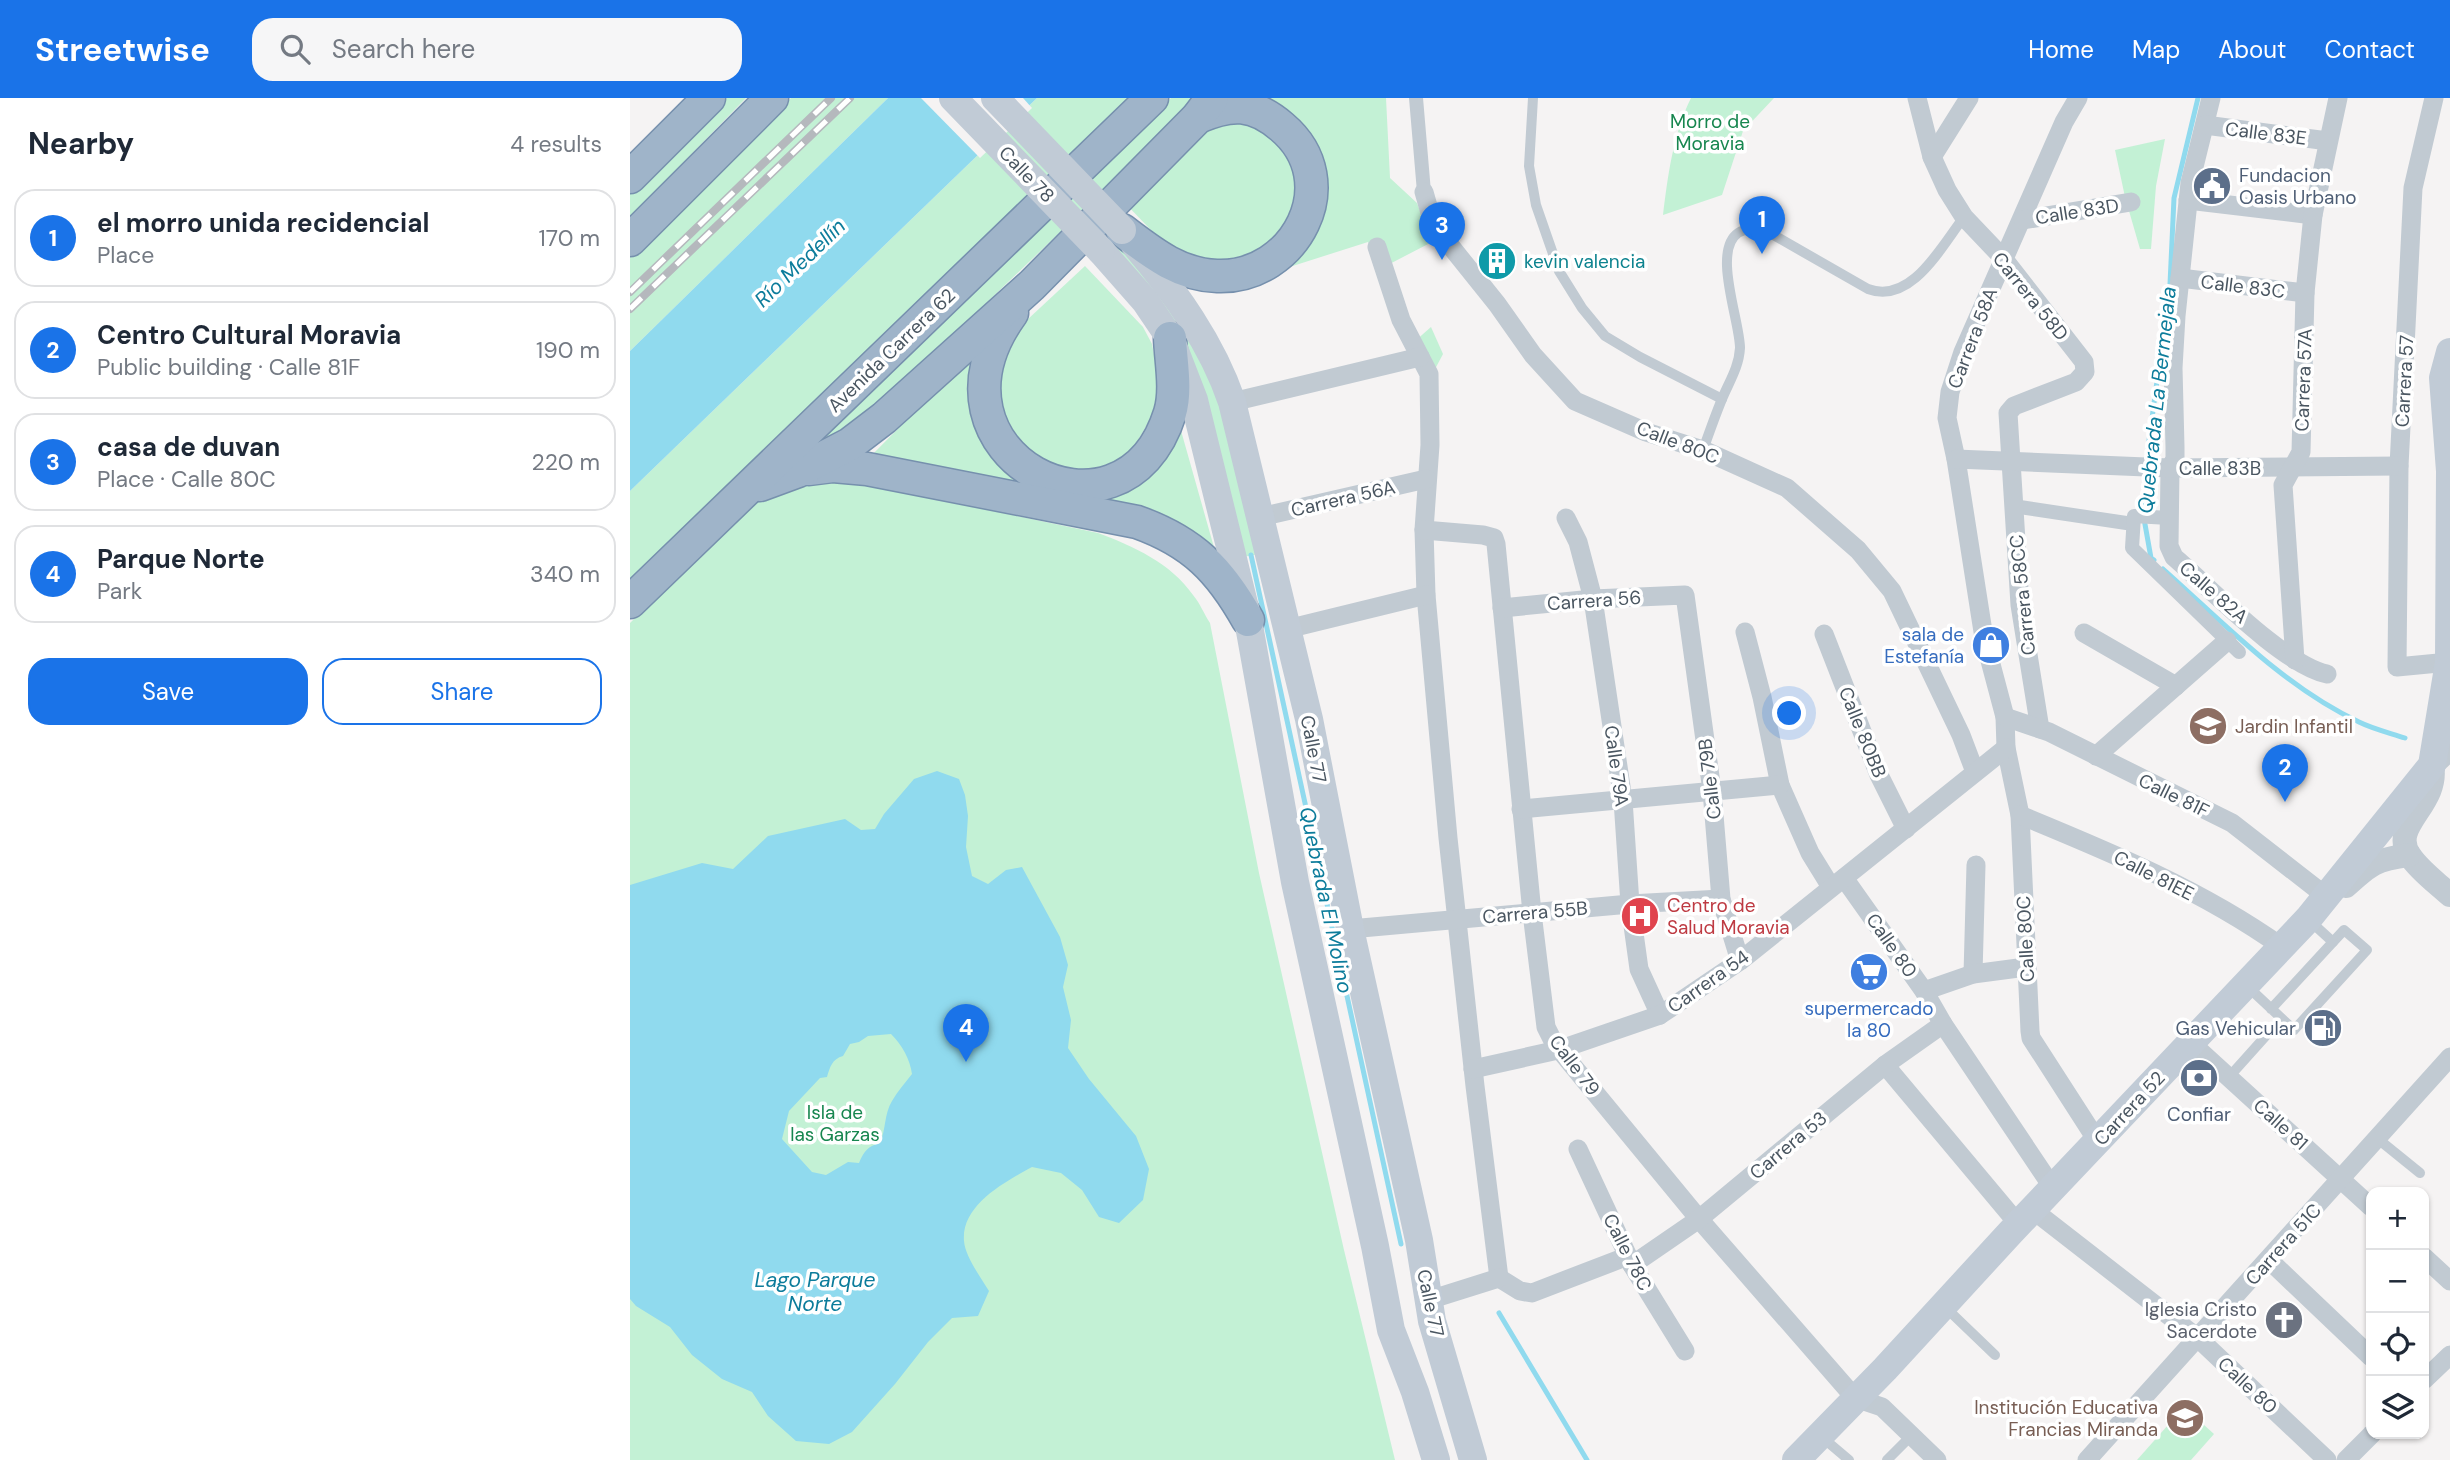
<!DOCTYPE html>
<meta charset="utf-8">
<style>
:root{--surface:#fff;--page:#f6f6f7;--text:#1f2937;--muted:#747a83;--line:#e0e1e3;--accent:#1a73e8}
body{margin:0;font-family:"DM Sans",sans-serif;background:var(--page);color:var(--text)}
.controls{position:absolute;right:21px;bottom:21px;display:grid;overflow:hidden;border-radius:14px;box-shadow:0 2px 5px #0004}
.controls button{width:63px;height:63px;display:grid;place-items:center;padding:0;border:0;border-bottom:2px solid var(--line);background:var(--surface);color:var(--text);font:35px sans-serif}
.you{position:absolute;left:1160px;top:616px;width:24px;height:24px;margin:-18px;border:5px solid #fff;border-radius:50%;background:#1a73e8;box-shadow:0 0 0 10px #1a73e833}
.badge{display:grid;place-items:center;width:46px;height:46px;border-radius:50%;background:var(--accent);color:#fff;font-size:23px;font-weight:700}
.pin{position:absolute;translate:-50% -58px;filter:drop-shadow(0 2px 4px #0008)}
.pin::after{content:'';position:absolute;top:37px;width:24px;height:21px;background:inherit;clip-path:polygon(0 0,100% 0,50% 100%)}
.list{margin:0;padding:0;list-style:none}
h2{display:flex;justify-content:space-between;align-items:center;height:91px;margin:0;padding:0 28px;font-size:30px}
h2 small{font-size:23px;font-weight:400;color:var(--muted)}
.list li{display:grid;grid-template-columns:46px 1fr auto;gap:21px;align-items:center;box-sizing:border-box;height:98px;margin:0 14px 14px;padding:0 14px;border:2px solid var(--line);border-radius:21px}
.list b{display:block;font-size:26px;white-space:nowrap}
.list p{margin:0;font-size:23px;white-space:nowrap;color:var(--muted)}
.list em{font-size:23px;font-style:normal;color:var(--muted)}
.actions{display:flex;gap:14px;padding:21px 28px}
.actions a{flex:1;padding:16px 0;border:2px solid var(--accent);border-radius:21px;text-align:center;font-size:24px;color:var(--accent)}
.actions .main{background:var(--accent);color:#fff}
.icon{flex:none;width:38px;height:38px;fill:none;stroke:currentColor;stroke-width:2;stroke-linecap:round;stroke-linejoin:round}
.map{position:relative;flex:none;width:1820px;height:1362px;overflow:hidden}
header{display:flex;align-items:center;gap:42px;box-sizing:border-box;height:98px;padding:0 35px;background:var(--accent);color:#fff}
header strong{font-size:33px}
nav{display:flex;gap:38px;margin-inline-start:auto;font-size:24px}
.search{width:490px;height:63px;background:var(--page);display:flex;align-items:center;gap:18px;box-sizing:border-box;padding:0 24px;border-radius:21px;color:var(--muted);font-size:26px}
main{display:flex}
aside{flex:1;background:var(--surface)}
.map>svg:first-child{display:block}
</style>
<header>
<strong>Streetwise</strong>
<div class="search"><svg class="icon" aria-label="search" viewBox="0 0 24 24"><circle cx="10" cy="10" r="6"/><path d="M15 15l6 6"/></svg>Search here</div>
<nav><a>Home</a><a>Map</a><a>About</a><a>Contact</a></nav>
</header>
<main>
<aside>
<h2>Nearby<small>4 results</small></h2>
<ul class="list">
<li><span class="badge">1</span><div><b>el morro unida recidencial</b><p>Place</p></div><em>170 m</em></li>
<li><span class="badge">2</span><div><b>Centro Cultural Moravia</b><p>Public building · Calle 81F</p></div><em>190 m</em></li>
<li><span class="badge">3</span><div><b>casa de duvan</b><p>Place · Calle 80C</p></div><em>220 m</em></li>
<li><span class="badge">4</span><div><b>Parque Norte</b><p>Park</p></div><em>340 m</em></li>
</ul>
<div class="actions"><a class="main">Save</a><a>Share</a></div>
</aside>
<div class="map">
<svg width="1820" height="1362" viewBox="0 0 1820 1362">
<rect width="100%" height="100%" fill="#f5f3f3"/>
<g fill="#c3f1d5">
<path d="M97,0H116L0,119V95Z"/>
<path d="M161,0H258L0,253V156Z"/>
<path d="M407,0H503L0,482V393Z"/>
<path d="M541,0H566L561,8L236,321L175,358L387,146Z"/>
<path d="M601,0H756L760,80L787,105L802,144L748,172L738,144L628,179L690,84Z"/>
<path d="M1061,0H1144L1113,33L1092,97L1033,117C1038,78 1043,36 1061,0Z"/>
<path d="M573,22H632L676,78L660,127L626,159L586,167L541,153L494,104Z"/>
<path d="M1535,41L1526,88L1521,151H1510L1495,99L1485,52Z"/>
<path d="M478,137L537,202L578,274L597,328L630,456L612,459L589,360L472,143Z"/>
<path d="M455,168L513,229L522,246L527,272L531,303L494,366L441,378L389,349L365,302L371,255L384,234Z"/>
<path d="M801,229L813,256L804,273L784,244Z"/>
<path d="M351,247L348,313L438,397L548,322L587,460L235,364Z"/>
<path d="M203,379L468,435C503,448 541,465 563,497C570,505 574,516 580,525L629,775L714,1152L765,1362H0V525L118,410L135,397Z"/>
<path d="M1554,1309L1584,1336L1561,1362H1507Z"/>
</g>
<g fill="#90daee" fill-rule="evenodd">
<path d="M258,0H407L0,393V253Z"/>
<path d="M307,673L329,681L335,697L338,718L336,749L342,778L358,786L376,772L392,769L430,839L438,867L433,889L441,922L438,950L459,981L506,1038L519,1071L513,1102L489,1125L469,1119L452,1092L431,1075L402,1069C375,1084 331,1107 334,1143C335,1158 351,1180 359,1193L348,1218L322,1220L298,1244L265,1286L222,1334L199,1346L166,1343L138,1318L122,1294L92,1281L62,1257L40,1229L6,1208L0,1201V787L72,765L103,771L138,738L215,721L231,732L245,731L254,716L284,681ZM261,936C272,947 280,961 282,976C275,985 267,994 262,1003C254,1016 256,1032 250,1045C238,1048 234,1053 229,1065L218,1064L196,1077L182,1074L152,1041L159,1013L190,980L197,979C200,969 202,961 213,958L220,946L229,944L238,938Z"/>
</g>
<path fill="#f5f3f3" d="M291,0H393L402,10L350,60Z"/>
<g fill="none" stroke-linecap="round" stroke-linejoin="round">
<g stroke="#90daee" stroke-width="5">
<path d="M621,457L771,1146"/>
<path d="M1524,462L1521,460L1513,415L1518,350L1540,186L1544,100L1568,0"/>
<path d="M1533,471C1594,525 1654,589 1729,624C1743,631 1760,635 1775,640"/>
<path d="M869,1215L957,1362"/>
</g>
<g stroke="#7690ad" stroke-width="35">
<g id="trunk">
<path d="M0,79L79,0"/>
<path d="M492,132C521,154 549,177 587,178C665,181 717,84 652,29C623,4 601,5 568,19"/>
<path d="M0,142L142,0"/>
<path d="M382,215C279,357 493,466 540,315C547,292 541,264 540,240"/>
<path d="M179,371L203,368L237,371L507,424C563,444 590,472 618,522"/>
<path d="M130,387L168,373L220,346L254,320L402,187L568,19L582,0"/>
<path d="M0,504L522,0"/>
</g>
</g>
<g stroke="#c1cad2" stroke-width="10">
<path d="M903,0L899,68L906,107L929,173L952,210L975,238L1010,259L1092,301"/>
<path d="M1073,352C1079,335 1085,318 1092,301C1099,284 1109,269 1110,250C1110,223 1082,153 1108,135C1117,129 1130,133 1140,135L1238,191C1281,207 1311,149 1334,119"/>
<path d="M1680,823L1703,844"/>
<path d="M1617,888L1664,932L1737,852L1714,832L1641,911"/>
<path d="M1599,979L1651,921"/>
<path d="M1748,1041L1790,1075"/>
<path d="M1315,1209L1365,1257"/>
<path d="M1193,1340L1219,1362"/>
<path d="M1257,1362L1281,1338"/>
</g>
<g stroke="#c1cad2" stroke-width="14">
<path d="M786,0L794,94"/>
<path d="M1383,408L1503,426"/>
<path d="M1539,420L1504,418L1502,450L1609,554"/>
</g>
<g stroke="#c1cad2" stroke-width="19">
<path d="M1287,0L1302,59L1317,92L1334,119L1373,160L1454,264L1455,274L1446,284L1384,308L1378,315L1390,507L1410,631"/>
<path d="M1448,0L1434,24L1333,254L1320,294L1317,320L1326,361L1354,540L1375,619L1376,650L1390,717L1400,933L1401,940L1468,1044"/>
<path d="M1581,0L1560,85L1546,218L1543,270L1545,349V361L1540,370L1539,448L1544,459C1580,490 1654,567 1697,576"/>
<path d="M1804,0L1783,90L1769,368L1767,569L1819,564"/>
<path d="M1575,27L1698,43"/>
<path d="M1302,59L1339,0"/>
<path d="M794,94L800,115L810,135L867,206L903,257L945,303L1016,334L1073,352L1157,390L1228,452L1262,493L1331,637L1345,674"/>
<path d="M1558,102L1683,117"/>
<path d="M1393,122L1501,104"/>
<path d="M747,149L771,222L799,276L800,347L794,432L796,497L818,740L845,988L869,1180"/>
<path d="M1550,180L1675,195"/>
<path d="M602,304L790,259"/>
<path d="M1326,361L1540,370L1769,368"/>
<path d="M630,419L796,381"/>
<path d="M936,420L948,444L963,501L993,702L1000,806L1009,871L1030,917"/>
<path d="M794,432L853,437L864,440L866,446L902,815L916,929L924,945L1069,1121L1225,1300L1252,1309L1307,1362"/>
<path d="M872,510L963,501L1055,497L1082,693L1091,801L1110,863"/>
<path d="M657,531L796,497"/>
<path d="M1115,534L1132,599L1150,687L1180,755L1201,789"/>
<path d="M1454,535L1546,588"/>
<path d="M1194,536L1249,677L1276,731"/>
<path d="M1665,562L1653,387L1671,354L1675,195L1683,117L1708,0"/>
<path d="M1375,619L1419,634L1602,725L1697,799"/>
<path d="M1466,658L1597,543"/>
<path d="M891,711L1150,687"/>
<path d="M1390,717C1480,754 1572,792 1652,849"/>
<path d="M1214,780L1294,893L1313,926L1423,1090"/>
<path d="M720,831L1000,806L1091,801"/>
<path d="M1343,876L1346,767"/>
<path d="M1294,893L1343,876L1396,869"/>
<path d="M1560,944L1741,1109"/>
<path d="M1255,967L1389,1127"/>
<path d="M843,971L928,952L1030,917L1110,863L1376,650"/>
<path d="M948,1051L1002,1167L1055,1253"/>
<path d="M1403,1112L1569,1241L1697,1362"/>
<path d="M1794,1159L1820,1183"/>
<path d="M1639,1162L1741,1259"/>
<path d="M1002,1167L1069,1121L1255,967L1313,926"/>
<path d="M869,1180L890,1193L902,1195L998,1158"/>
<path d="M799,1202L869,1180"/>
<path d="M1794,1282L1820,1257"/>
<path d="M1457,1362L1820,959"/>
<path d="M1716,1362L1742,1336"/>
</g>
<g stroke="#c1cad2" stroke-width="24">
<path d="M1820,650L1802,667C1810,707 1758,728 1780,758C1790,773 1807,785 1820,797"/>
<path d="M1716,788C1741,765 1745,762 1779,757"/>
</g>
<g stroke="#c1cbd6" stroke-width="28">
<path d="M505,147C545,194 582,245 602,304L679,621L720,831L789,1142L802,1223L843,1362"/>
<path d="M471,153L515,203L540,240L564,302L618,522L665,784L745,1148L761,1232L785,1294L806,1362"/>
<path d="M1166,1362L1255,1271L1380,1135L1678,821L1802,667L1819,564L1820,373L1813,280L1820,254"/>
</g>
<use href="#trunk" stroke="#9fb4c9" stroke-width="32"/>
<g stroke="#b5b8bd" stroke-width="8">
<g id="rail">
<path d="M0,194L201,0"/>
<path d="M0,211L220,0"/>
</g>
</g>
<use href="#rail" stroke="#fff" stroke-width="5" stroke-dasharray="16" stroke-linecap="butt"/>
<g stroke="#c1cbd6" stroke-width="28">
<path d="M323,0L471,153"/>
<path d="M365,0L492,132"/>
</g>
</g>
<defs>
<g id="civic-disc" transform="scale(2.0125)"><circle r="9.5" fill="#5c6f8a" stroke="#fff"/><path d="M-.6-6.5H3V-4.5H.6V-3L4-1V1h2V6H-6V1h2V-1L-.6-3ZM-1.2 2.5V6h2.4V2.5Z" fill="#fff"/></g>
<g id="building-disc" transform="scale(2.0125)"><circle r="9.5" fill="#0f9aa8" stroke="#fff"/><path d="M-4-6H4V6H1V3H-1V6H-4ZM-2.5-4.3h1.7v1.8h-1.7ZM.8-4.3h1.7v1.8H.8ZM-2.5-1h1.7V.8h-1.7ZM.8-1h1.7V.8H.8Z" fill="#fff"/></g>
<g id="shop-disc" transform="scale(2.0125)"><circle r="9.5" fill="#3f7fe0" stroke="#fff"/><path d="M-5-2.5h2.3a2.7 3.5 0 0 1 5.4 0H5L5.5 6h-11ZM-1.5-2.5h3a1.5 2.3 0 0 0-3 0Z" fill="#fff"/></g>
<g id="school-disc" transform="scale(2.0125)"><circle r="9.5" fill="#8d6e63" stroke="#fff"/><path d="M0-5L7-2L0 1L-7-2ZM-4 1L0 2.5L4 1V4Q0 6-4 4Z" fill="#fff"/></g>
<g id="hospital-disc" transform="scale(2.0125)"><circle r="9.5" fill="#e0444e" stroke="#fff"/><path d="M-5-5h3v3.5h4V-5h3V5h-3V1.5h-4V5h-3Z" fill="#fff"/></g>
<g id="supermarket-disc" transform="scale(2.0125)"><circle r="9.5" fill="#3f7fe0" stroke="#fff"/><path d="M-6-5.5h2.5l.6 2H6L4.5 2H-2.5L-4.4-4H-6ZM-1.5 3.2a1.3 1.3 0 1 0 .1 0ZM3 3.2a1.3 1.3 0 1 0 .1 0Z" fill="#fff"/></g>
<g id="fuel-disc" transform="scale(2.0125)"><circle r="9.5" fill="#5c6f8a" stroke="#fff"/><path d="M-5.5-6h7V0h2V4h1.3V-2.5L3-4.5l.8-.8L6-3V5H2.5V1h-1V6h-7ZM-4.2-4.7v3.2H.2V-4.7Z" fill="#fff"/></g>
<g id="bank-disc" transform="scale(2.0125)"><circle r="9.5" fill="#5c6f8a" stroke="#fff"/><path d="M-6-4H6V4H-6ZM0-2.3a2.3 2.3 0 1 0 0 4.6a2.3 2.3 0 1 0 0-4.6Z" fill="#fff"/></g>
<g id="church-disc" transform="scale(2.0125)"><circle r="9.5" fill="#6b7280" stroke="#fff"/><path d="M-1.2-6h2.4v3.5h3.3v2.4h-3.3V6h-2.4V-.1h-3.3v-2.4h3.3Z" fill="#fff"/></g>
<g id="university-disc" transform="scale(2.0125)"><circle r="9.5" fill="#8d6e63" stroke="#fff"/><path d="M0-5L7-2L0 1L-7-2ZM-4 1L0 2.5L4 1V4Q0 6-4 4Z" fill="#fff"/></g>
</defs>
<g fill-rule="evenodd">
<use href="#civic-disc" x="1582" y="88"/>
<use href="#building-disc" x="867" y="163"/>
<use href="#shop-disc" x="1361" y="547"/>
<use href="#school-disc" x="1578" y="628"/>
<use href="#hospital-disc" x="1010" y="818"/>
<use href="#supermarket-disc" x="1239" y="874"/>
<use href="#fuel-disc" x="1693" y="930"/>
<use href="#bank-disc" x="1569" y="980"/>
<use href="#church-disc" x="1654" y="1222"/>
<use href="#university-disc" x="1555" y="1320"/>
</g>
<g text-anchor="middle" stroke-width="7" stroke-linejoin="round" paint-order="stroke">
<g font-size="19" fill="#17864f" stroke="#fff">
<text x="1080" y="30">Morro de<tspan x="1080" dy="22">Moravia</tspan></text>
<text x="205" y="1021">Isla de<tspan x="205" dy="22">las Garzas</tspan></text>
</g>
<g font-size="19" fill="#4a5661" stroke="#fff">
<text transform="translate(1636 35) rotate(7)" y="7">Calle 83E</text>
<text transform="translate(397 76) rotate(46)" y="7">Calle 78</text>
<text transform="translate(1447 113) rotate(-9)" y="7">Calle 83D</text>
<text transform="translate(1613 188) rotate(7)" y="7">Calle 83C</text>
<text transform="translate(1401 198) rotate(51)" y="7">Carrera 58D</text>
<text transform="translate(1342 240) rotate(-69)" y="7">Carrera 58A</text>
<text transform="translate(261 252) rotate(-44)" y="7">Avenida Carrera 62</text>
<text transform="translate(1673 282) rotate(-88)" y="7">Carrera 57A</text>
<text transform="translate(1774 283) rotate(-87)" y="7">Carrera 57</text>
<text transform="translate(1048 344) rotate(21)" y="7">Calle 80C</text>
<text x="1590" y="377">Calle 83B</text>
<text transform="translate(713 400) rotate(-13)" y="7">Carrera 56A</text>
<text transform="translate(1584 494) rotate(41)" y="7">Calle 82A</text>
<text transform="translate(1392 497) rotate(-96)" y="7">Carrera 58CC</text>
<text transform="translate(964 502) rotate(-4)" y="7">Carrera 56</text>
<text transform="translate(1233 634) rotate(68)" y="7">Calle 80BB</text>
<text transform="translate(684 651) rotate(79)" y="7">Calle 77</text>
<text transform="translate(987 668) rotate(82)" y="7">Calle 79A</text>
<text transform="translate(1079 681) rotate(-97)" y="7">Calle 79B</text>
<text transform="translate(1544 697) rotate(26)" y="7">Calle 81F</text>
<text transform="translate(1524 777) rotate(27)" y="7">Calle 81EE</text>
<text transform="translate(905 814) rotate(-5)" y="7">Carrera 55B</text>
<text transform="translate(1395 841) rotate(-93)" y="7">Calle 80C</text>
<text transform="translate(1262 847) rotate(55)" y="7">Calle 80</text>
<text transform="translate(1078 883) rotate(-35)" y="7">Carrera 54</text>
<text transform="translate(945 967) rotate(53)" y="7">Calle 79</text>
<text transform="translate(1499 1010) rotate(-47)" y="7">Carrera 52</text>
<text transform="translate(1651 1026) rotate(42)" y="7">Calle 81</text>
<text transform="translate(1158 1047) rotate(-40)" y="7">Carrera 53</text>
<text transform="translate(1653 1146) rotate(-48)" y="7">Carrera 51C</text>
<text transform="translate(998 1154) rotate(63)" y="7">Calle 78C</text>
<text transform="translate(801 1205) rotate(78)" y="7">Calle 77</text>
<text transform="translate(1618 1287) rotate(43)" y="7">Calle 80</text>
</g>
<g font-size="19" fill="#4e5e75" stroke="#fff" text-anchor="start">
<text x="1609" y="84">Fundacion<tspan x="1609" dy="22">Oasis Urbano</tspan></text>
<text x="1666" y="937" text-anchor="end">Gas Vehicular</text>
<text x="1569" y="1023" text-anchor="middle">Confiar</text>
</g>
<g font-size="19" fill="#0d838f" stroke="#fff" text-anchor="start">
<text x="894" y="170">kevin valencia</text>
</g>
<g font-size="19" fill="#366cbe" stroke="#fff" text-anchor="end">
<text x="1334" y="543">sala de<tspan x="1334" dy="22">Estefanía</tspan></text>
<text x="1239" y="917" text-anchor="middle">supermercado<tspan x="1239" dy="22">la 80</tspan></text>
</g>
<g font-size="19" fill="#785e54" stroke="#fff" text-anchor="start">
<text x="1605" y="635">Jardin Infantil</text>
<text x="1528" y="1316" text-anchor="end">Institución Educativa<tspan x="1528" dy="22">Francias Miranda</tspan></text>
</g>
<g font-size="19" fill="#be3a42" stroke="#fff" text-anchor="start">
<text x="1037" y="814">Centro de<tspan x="1037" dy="22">Salud Moravia</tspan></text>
</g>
<g font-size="19" fill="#5b616d" stroke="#fff" text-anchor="end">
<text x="1627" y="1218">Iglesia Cristo<tspan x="1627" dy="22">Sacerdote</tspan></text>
</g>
<g font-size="21" font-style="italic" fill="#0c7c9b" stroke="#fff">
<text transform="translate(170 165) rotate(-44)" y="7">Río Medellín</text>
<text transform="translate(1527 302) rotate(-84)" y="7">Quebrada La Bermejala</text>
<text transform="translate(696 802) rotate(78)" y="7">Quebrada El Molino</text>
<text x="185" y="1189">Lago Parque<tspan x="185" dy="24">Norte</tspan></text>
</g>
</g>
</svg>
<div class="controls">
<button>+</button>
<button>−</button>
<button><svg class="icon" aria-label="locate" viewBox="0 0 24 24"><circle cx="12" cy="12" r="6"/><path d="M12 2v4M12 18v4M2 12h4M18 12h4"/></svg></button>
<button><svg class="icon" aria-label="layers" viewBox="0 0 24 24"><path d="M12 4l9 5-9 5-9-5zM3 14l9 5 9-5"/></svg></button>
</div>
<div class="you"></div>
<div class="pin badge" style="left:1132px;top:156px">1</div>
<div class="pin badge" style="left:1655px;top:704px">2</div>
<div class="pin badge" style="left:812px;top:162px">3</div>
<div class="pin badge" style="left:336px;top:964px">4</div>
</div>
</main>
